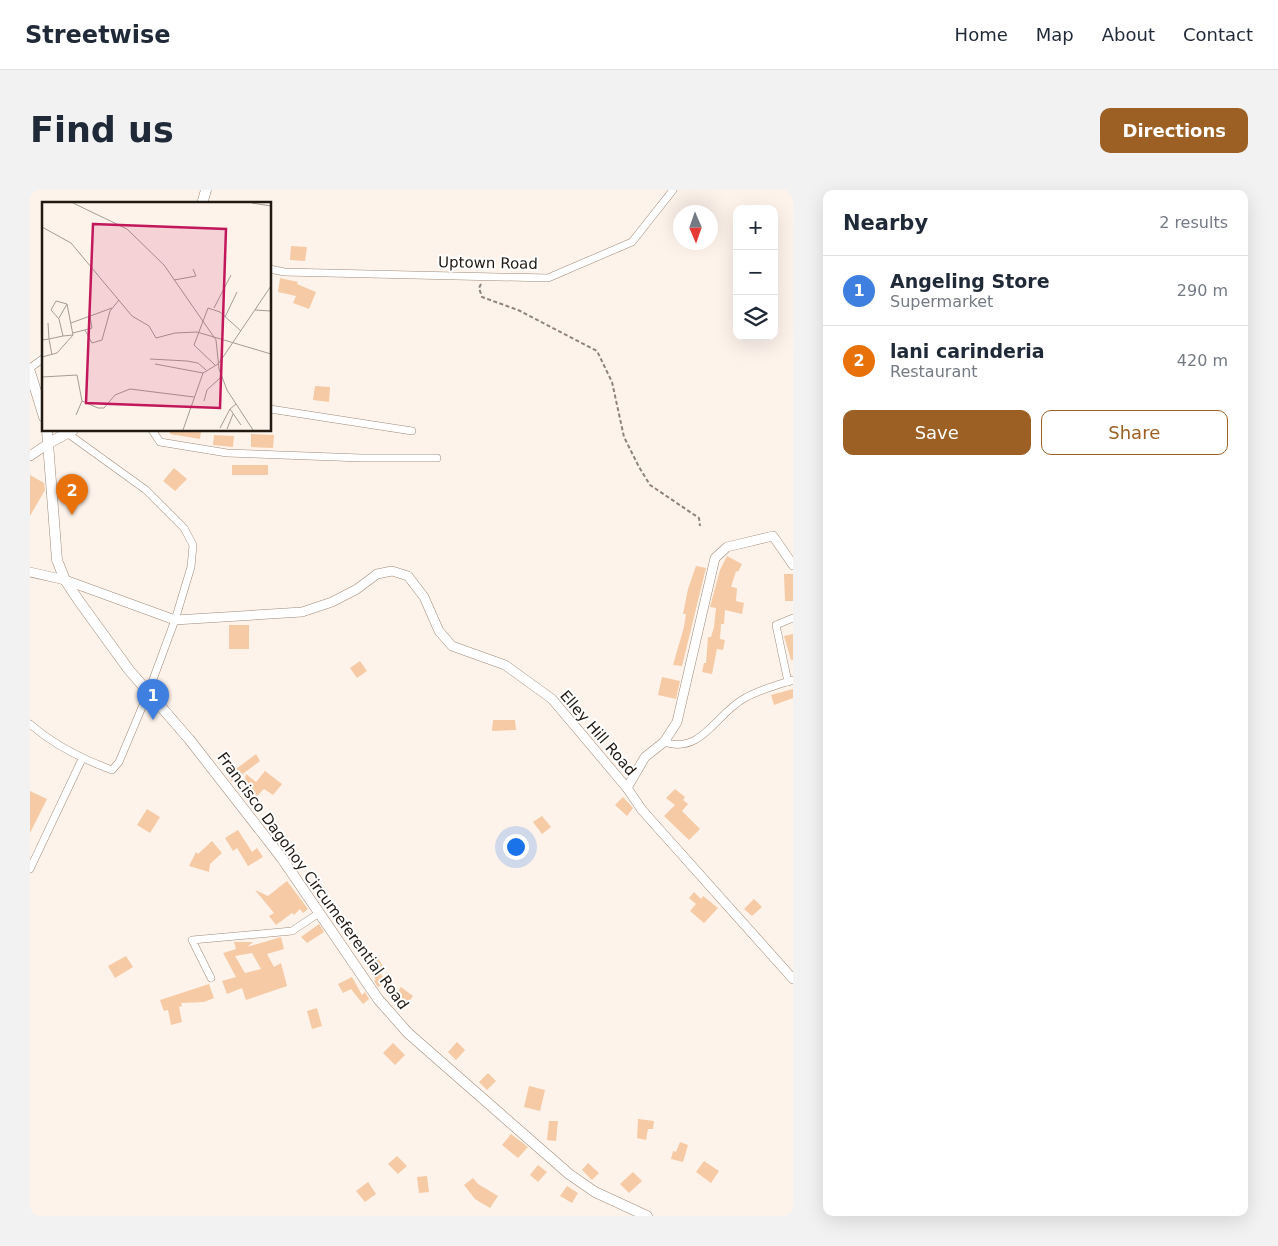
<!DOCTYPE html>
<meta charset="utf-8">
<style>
:root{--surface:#fff;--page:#f2f2f3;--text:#1f2937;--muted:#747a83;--line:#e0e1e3;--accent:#9d6024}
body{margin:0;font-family:"DejaVu Sans",sans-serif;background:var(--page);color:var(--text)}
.controls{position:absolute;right:15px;top:15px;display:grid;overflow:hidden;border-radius:10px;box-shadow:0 5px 20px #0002}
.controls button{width:45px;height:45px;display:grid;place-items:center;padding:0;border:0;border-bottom:1px solid var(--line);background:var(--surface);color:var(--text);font:25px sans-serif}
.compass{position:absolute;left:643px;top:15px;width:45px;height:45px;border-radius:50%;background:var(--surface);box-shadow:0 5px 20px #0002;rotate:178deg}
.you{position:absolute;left:485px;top:656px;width:18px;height:18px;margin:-12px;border:4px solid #fff;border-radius:50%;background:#1a73e8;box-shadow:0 0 0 8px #1a73e833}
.badge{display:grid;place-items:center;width:32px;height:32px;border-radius:50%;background:var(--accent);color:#fff;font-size:16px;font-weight:700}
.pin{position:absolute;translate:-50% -41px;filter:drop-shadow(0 1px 2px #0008)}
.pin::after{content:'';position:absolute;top:26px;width:18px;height:15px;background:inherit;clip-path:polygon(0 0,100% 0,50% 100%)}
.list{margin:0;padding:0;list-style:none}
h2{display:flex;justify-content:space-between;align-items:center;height:65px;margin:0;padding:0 20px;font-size:21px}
h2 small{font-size:16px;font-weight:400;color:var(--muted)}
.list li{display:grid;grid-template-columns:32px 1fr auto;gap:15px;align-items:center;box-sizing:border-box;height:70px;padding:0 20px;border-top:1px solid var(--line)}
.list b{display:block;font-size:19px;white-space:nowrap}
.list p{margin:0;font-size:16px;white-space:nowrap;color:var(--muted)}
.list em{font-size:16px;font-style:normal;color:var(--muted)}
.actions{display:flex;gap:10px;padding:15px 20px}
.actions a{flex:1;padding:11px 0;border:1px solid var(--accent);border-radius:10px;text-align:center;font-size:18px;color:var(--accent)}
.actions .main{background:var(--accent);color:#fff}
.icon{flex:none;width:28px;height:28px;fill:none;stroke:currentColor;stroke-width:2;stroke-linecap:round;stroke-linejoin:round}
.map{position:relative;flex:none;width:763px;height:1026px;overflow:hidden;border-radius:10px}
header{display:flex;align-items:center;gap:30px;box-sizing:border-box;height:70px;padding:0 25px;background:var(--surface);border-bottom:1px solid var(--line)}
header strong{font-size:24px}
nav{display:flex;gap:28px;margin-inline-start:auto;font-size:18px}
.intro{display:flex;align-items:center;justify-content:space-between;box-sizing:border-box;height:120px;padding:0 30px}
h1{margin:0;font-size:35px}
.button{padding:12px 22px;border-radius:10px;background:var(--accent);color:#fff;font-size:18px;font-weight:700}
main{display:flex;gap:30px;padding:0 30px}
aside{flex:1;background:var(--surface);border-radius:10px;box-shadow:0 5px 20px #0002}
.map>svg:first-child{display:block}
</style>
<header>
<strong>Streetwise</strong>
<nav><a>Home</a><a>Map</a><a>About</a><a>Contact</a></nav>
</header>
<div class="intro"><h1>Find us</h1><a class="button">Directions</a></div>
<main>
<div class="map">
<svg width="763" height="1026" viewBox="0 0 763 1026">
<rect width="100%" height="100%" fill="#fdf3eb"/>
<g fill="#f6caa4" fill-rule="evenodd">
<path d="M261,56L277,57L275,71L260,70Z"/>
<path d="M250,88L268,92L267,94L286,102L279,119L263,113L266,106L248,102Z"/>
<path d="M285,196L300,197L299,212L283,210Z"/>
<path d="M140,240H171L170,249L140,244Z"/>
<path d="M221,244L244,245L243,258L221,257Z"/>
<path d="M184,245L204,246L203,257L183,255Z"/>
<rect x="202" y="275" width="36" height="10"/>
<path d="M144,278L157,289L145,301L133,291Z"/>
<path d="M0,285L14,293L15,300L0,326Z"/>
<path d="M697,366L712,374L708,382L706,381L701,397L707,398L706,411L714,413L712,424L695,420L694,434H691L690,449L695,450L693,460L687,459L682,484L672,482L674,473H676L678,447H681L684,437L686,418L680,417L690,380Z"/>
<path d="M666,376L676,378L652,476L643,475L654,437L656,424H653L658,399Z"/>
<path d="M754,384H763V411H755Z"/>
<rect x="199" y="435" width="20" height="24"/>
<path d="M763,444V470H761L754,446Z"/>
<path d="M330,471L337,481L327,488L320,478Z"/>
<path d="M632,487L650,491L646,509L628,505Z"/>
<path d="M763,499V508L744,515L741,505Z"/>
<path d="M463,530H485L486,540L462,541Z"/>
<path d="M226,564L230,571L202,592L198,585Z"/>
<path d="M235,581L252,594L243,605L234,599L223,610L217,609L212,602L216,584L226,592Z"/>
<path d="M645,599L655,607L653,610L658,614L652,621L670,639L659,650L634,626L645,615L636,608Z"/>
<path d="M0,601L17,609L0,643Z"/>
<path d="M593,607L603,618L597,626L585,615Z"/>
<path d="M117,619L130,627L120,643L107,635Z"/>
<path d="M512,626L521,637L512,644L503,632Z"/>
<path d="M208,640L222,662L227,658L233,667L218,676L207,658L203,661L195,648Z"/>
<path d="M182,651L192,663L180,674L179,682L159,676L166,662L168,664Z"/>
<path d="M257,691L278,719L273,723L270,719L264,725L262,723L246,735L239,726L244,723L225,700L238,706Z"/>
<path d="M664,702L671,709L673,706L688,718L674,733L660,721L666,714L659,708Z"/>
<path d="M724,709L732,717L722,726L714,719Z"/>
<path d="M289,734L294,742L277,753L271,747Z"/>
<path d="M251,747L254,759L237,764L244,777L251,773L257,796L216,810L212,798L197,804L192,791L206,787L193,763L206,759L204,752H223L217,757ZM222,763L231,779L215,783L205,766Z"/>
<path d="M96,766L103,777L85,788L78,776Z"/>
<path d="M347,767L353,776L348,780L356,791L348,797L344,791L346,790L336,775Z"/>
<path d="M322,787L332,805L335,802L339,809L333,814L321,799L313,803L308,794Z"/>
<path d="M179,794L184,808L174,812L151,813L152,816L149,817L152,832L141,835L138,820L134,821L130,810Z"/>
<path d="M371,797L383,806L375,817L363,809Z"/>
<path d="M287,818L292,836L282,839L277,821Z"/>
<path d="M427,852L435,860L426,870L418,862Z"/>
<path d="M363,853L375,865L365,875L353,863Z"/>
<path d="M458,883L466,891L457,900L449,892Z"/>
<path d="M499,896L515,900L510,921L494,917Z"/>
<path d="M608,929L624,931L623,939H618L616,950L607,948Z"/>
<path d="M519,931H528L526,951L517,950Z"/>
<path d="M481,944L498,957L488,968L472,955Z"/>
<path d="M650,952L658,955L653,972L641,969L643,961L646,962Z"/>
<path d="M367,966L377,976L368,984L358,974Z"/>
<path d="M674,971L689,981L681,993L666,982Z"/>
<path d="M558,973L569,983L562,990L552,980Z"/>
<path d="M508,975L517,982L508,992L500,985Z"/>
<path d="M603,982L612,991L599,1003L590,994Z"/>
<path d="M397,986L399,1002L389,1003L387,987Z"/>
<path d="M443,988L448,994L468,1006L460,1018L445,1009L434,995Z"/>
<path d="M338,992L346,1004L335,1012L326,1001Z"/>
<path d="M537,996L548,1003L542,1013L530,1006Z"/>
</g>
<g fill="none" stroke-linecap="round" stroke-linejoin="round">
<g stroke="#a18a78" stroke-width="8">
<g id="minor">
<path d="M240,79L254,82L518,88L602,52L643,0"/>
<path d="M0,178L14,168"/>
<path d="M240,219L382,241"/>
<path d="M122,240L130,252L197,263L332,268H407"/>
<path d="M758,492L746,435L763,428"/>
<path d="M0,534C25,556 52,569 82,580L89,572L118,503L145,430L161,377L163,355L154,338L116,300L37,243"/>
<path d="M634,552C672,565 686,523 715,508C729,500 747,495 763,490"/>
<path d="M0,679L52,569"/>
<path d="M181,788L162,750L262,741L289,723"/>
</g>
</g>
<g stroke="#a18a78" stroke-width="10">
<g id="tertiary">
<path d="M0,266L19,253"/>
<path d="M0,382L35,390L145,430L272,422L302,412L327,399L347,384L362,381L378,386L394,407L409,441L422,456L475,475L522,509L597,598L612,620L763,789"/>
<path d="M597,598L615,567L634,552L647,532L685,368L697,357L743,346L763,375"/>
</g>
</g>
<g stroke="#a18a78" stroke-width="11">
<g id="secondary">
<path d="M172,14L176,0"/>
<path d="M0,182L14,227"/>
<path d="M17,240L27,370L35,390L49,411L99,480L159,549L251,667L348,809L378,843L539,984L565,1002L617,1026"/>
<path d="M19,253L43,240"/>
</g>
</g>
<path stroke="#8d847d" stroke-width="2" stroke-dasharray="4 2.5" stroke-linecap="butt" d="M451,94L449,98L452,107L488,120L567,161L582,192L594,247L609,277L620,295L669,328L670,336"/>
<use href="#minor" stroke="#fff" stroke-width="7"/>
<use href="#tertiary" stroke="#fff" stroke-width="9"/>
<use href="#secondary" stroke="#fff" stroke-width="10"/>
</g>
<g text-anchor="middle" stroke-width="4" stroke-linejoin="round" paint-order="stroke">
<g font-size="15" fill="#211912" stroke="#fff">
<text transform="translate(458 73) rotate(1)" y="5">Uptown Road</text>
<text transform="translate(568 543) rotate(49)" y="5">Elley Hill Road</text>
<text transform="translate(283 691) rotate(54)" y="5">Francisco Dagohoy Circumeferential Road</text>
</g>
</g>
<g transform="translate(12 12)">
<rect width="229" height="229" fill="#fdf3eb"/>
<path fill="none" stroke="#a59c94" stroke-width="1" d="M31,1L85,27L122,63L174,138L177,167L185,188L211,228M210,1L229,4M0,25L29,41L90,114L107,124L114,136L133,131L155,130L229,152M132,78L154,74L151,67M172,106L189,73M213,108L229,109M183,115L195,90M17,116L25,102M6,121L7,137L21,134M29,121L70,106M43,128L50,141L60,138L68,109L77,98M31,131L50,126L48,115M0,138L7,137L10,153M0,155L15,151L31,133L25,102L14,99L9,108L17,117L21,134L31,133M108,157L145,159L156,161L164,168M177,161L229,84M113,162L161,171M173,163L152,143L166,106L178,110L199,129M0,175L35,173L40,199L56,206H62L73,193L88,187L152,195M162,199L165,188L179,175M194,202L188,207L199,223M34,213L40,199M178,226L188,207M185,227L191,212M141,228L161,171L176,162"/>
<path fill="#c2185b" fill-opacity="0.15" stroke="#c2185b" stroke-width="2.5" d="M51,22L184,27L178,206L44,201Z"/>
<rect width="229" height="229" fill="none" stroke="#211912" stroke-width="2.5"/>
</g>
</svg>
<div class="controls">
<button>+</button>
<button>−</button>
<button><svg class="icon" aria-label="layers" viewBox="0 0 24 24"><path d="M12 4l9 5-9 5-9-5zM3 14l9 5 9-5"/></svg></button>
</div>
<svg class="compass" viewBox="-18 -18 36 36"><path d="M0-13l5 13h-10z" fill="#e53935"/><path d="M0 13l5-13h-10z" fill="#747a83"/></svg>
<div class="you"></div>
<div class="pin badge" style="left:123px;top:530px;background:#3f7fe0">1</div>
<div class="pin badge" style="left:42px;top:325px;background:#e8710a">2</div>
</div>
<aside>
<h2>Nearby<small>2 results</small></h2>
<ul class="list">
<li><span class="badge" style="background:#3f7fe0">1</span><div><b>Angeling Store</b><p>Supermarket</p></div><em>290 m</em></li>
<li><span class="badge" style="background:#e8710a">2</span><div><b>lani carinderia</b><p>Restaurant</p></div><em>420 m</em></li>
</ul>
<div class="actions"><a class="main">Save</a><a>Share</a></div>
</aside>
</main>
